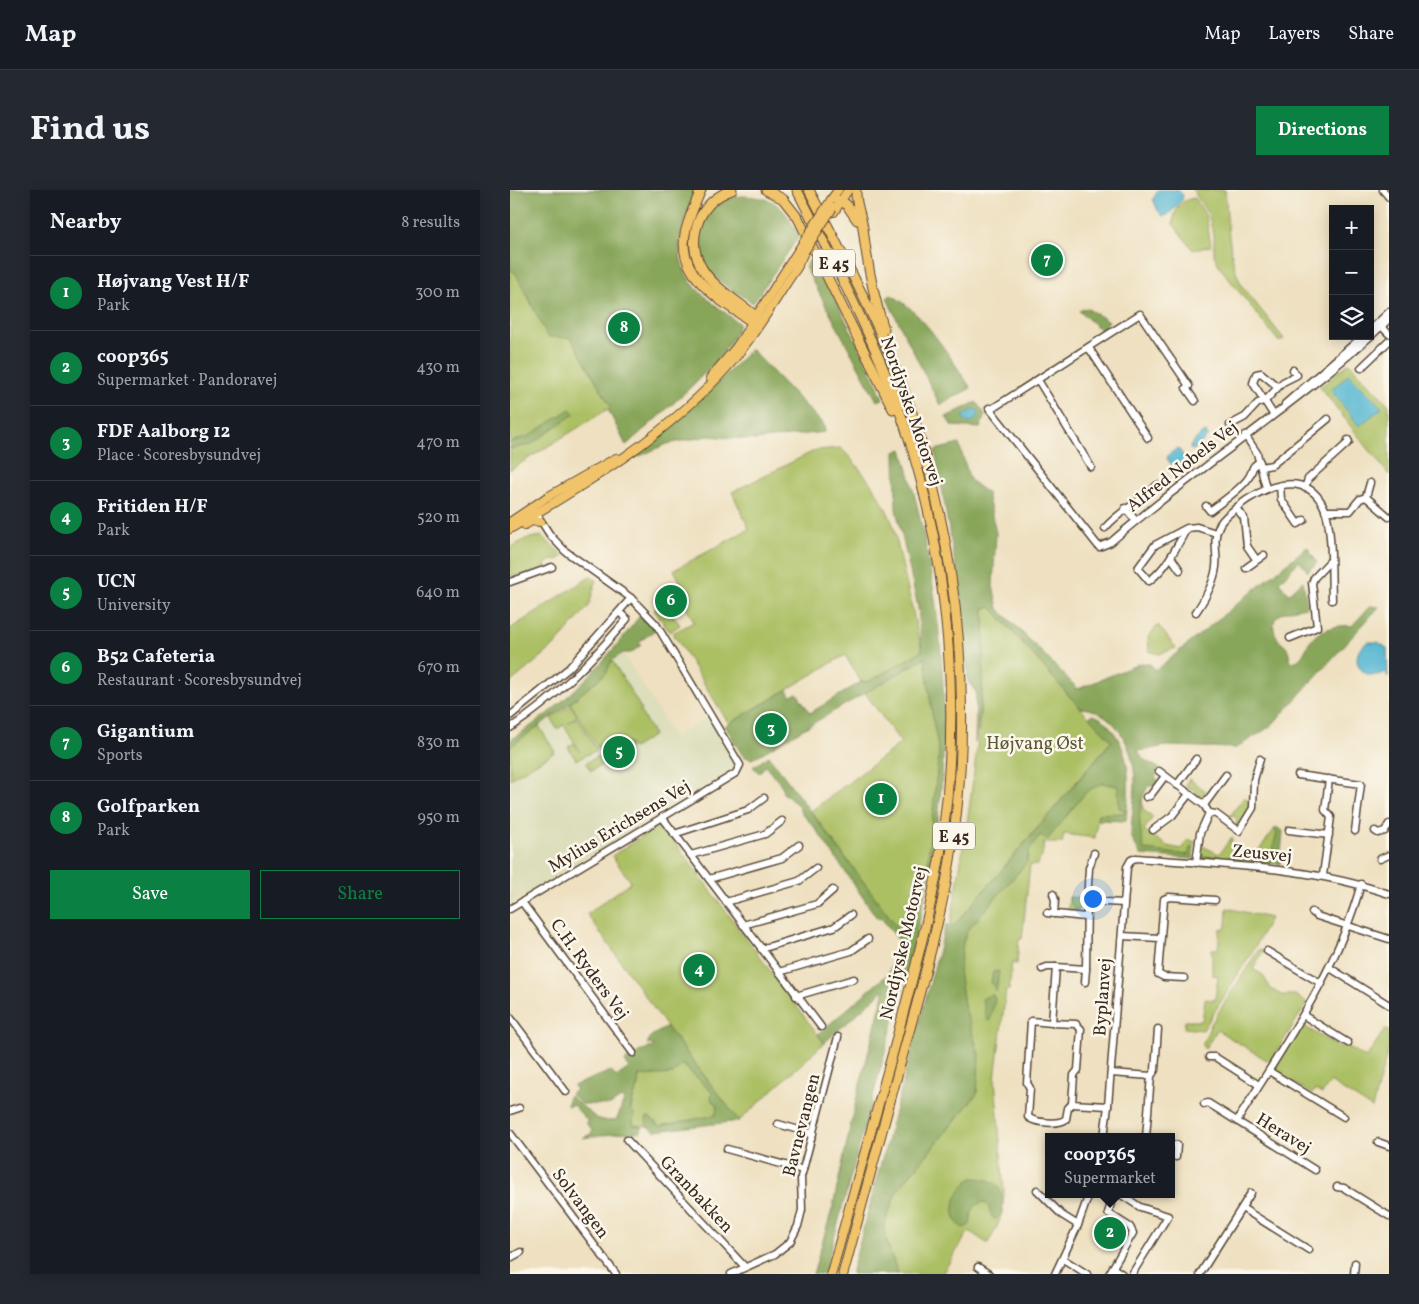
<!DOCTYPE html>
<meta charset="utf-8">
<style>
:root{--surface:#171b24;--page:#242831;--text:#f1f3f6;--muted:#9ea1a6;--line:#363941;--accent:#0b8043}
body{margin:0;font-family:Vollkorn,serif;background:var(--page);color:var(--text)}
.controls{position:absolute;right:15px;top:15px;display:grid;overflow:hidden;border-radius:0px;box-shadow:0 2px 12px #0003}
.controls button{width:45px;height:45px;display:grid;place-items:center;padding:0;border:0;border-bottom:1px solid var(--line);background:var(--surface);color:var(--text);font:25px sans-serif}
.you{position:absolute;left:582px;top:708px;width:18px;height:18px;margin:-12px;border:4px solid #fff;border-radius:50%;background:#1a73e8;box-shadow:0 0 0 8px #1a73e833}
.badge{display:grid;place-items:center;width:32px;height:32px;border-radius:50%;background:var(--accent);color:#fff;font-size:16px;font-weight:700}
.pin{position:absolute;translate:-50% -50%;border:2px solid #fff;box-shadow:0 1px 5px #0006}
.popup{position:absolute;left:535px;top:943px;width:130px;height:65px;box-sizing:border-box;display:grid;place-content:center;border-radius:0px;background:var(--surface);filter:drop-shadow(0 1px 4px #0005);font-size:16px;white-space:nowrap;color:var(--muted)}
.popup b{font-size:19px;color:var(--text)}
.popup::after{content:'';position:absolute;left:50%;top:100%;margin-left:-10px;border:10px solid transparent;border-top-color:var(--surface)}
.list{margin:0;padding:0;list-style:none}
h2{display:flex;justify-content:space-between;align-items:center;height:65px;margin:0;padding:0 20px;font-size:21px}
h2 small{font-size:16px;font-weight:400;color:var(--muted)}
.list li{display:grid;grid-template-columns:32px 1fr auto;gap:15px;align-items:center;box-sizing:border-box;height:75px;padding:0 20px;border-top:1px solid var(--line)}
.list b{display:block;font-size:19px;white-space:nowrap}
.list p{margin:0;font-size:16px;white-space:nowrap;color:var(--muted)}
.list em{font-size:16px;font-style:normal;color:var(--muted)}
.actions{display:flex;gap:10px;padding:15px 20px}
.actions a{flex:1;padding:11px 0;border:1px solid var(--accent);border-radius:0px;text-align:center;font-size:18px;color:var(--accent)}
.actions .main{background:var(--accent);color:#fff}
.icon{flex:none;width:28px;height:28px;fill:none;stroke:currentColor;stroke-width:2;stroke-linecap:round;stroke-linejoin:round}
.map{position:relative;flex:none;width:879px;height:1084px;overflow:hidden;border-radius:0px}
header{display:flex;align-items:center;gap:30px;box-sizing:border-box;height:70px;padding:0 25px;background:var(--surface);border-bottom:1px solid var(--line)}
header strong{font-size:24px}
nav{display:flex;gap:28px;margin-inline-start:auto;font-size:18px}
.intro{display:flex;align-items:center;justify-content:space-between;box-sizing:border-box;height:120px;padding:0 30px}
h1{margin:0;font-size:35px}
.button{padding:12px 22px;border-radius:0px;background:var(--accent);color:#fff;font-size:18px;font-weight:700}
main{display:flex;gap:30px;padding:0 30px}
aside{flex:1;background:var(--surface);border-radius:0px;box-shadow:0 2px 12px #0003}
.map>svg:first-child{display:block}
</style>
<header>
<strong>Map</strong>
<nav><a>Map</a><a>Layers</a><a>Share</a></nav>
</header>
<div class="intro"><h1>Find us</h1><a class="button">Directions</a></div>
<main>
<aside>
<h2>Nearby<small>8 results</small></h2>
<ul class="list">
<li><span class="badge">1</span><div><b>Højvang Vest H/F</b><p>Park</p></div><em>300 m</em></li>
<li><span class="badge">2</span><div><b>coop365</b><p>Supermarket · Pandoravej</p></div><em>430 m</em></li>
<li><span class="badge">3</span><div><b>FDF Aalborg 12</b><p>Place · Scoresbysundvej</p></div><em>470 m</em></li>
<li><span class="badge">4</span><div><b>Fritiden H/F</b><p>Park</p></div><em>520 m</em></li>
<li><span class="badge">5</span><div><b>UCN</b><p>University</p></div><em>640 m</em></li>
<li><span class="badge">6</span><div><b>B52 Cafeteria</b><p>Restaurant · Scoresbysundvej</p></div><em>670 m</em></li>
<li><span class="badge">7</span><div><b>Gigantium</b><p>Sports</p></div><em>830 m</em></li>
<li><span class="badge">8</span><div><b>Golfparken</b><p>Park</p></div><em>950 m</em></li>
</ul>
<div class="actions"><a class="main">Save</a><a>Share</a></div>
</aside>
<div class="map">
<svg width="879" height="1084" viewBox="0 0 879 1084">
<rect width="100%" height="100%" fill="#fbf7ec"/>
<filter id="ink" filterUnits="userSpaceOnUse"><feTurbulence type="fractalNoise" baseFrequency=".02" numOctaves="2"/><feDisplacementMap in="SourceGraphic" scale="10" xChannelSelector="R" yChannelSelector="G"/><feConvolveMatrix kernelMatrix="1 2 1 2 8 2 1 2 1" color-interpolation-filters="sRGB"/></filter>
<filter id="wash" filterUnits="userSpaceOnUse"><feTurbulence type="fractalNoise" baseFrequency=".0096" numOctaves="4" result="noise"/><feDisplacementMap in="SourceGraphic" scale="20" xChannelSelector="R" yChannelSelector="G"/><feGaussianBlur stdDeviation="1.12" result="paint"/><feColorMatrix in="noise" values="0 0 0 0 0 0 0 0 0 0 0 0 0 0 0 0 0 1.4 0 .05"/><feComposite in="paint" operator="in"/></filter>
<g filter="url(#wash)">
<rect width="100%" height="100%" fill="#eee0c0"/>
<path fill="#dddebc" d="M108,455L164,547L197,527L225,573L223,579L0,714V550L51,514Z"/>
<g fill="#abbf64" stroke="#737441">
<path d="M0,0H187C172,31 158,67 185,97C197,110 215,122 229,134C219,169 145,229 116,255L98,219L0,280Z"/>
<path d="M683,0H715C718,31 718,68 732,96L774,149L769,152L711,79L704,65V48L699,26Z"/>
<path d="M685,8L696,26L701,56L683,60L663,34C665,19 669,10 685,8Z"/>
<path d="M839,173L879,215V285L810,197Z"/>
<path d="M331,258C352,280 372,305 383,335L412,461L360,491L351,492L335,465L219,534L163,443L184,432L166,398L172,395L164,380L239,339L222,302L306,260Z"/>
<path d="M31,346L54,366L46,371L41,370L35,374L36,376L20,383L0,387V358L15,349Z"/>
<path d="M81,386L86,390L79,416L43,457L0,493V439Z"/>
<path d="M155,413L170,435L160,442L144,420Z"/>
<path d="M481,417L570,518L602,550L443,737L440,736C458,631 476,525 474,418Z"/>
<path d="M648,435L666,458L649,464L639,461L638,447Z"/>
<path d="M415,468L423,530L429,562L417,679L407,689L410,698L406,720L399,730L396,749L301,621L391,553L355,503Z"/>
<path d="M102,470L132,520L130,521L144,545L123,558L118,552L120,558L81,581L76,573L92,564L60,513L96,483Z"/>
<path d="M61,515L67,526L58,533L67,527L87,560L66,570L58,557L64,553L70,562L54,535L47,539L41,528Z"/>
<path d="M29,536L45,562L0,589V554Z"/>
<path d="M679,589L696,601L693,606L695,610L684,605L687,602L682,598L678,600L676,593Z"/>
<path d="M592,593L608,596L609,618L615,620V623L588,624L585,648L554,644L552,653H534L532,666L527,675H520L512,749H509L507,774L502,773L499,800H496L485,889L494,1001C494,1024 489,1034 478,1054L459,1041L432,1084H388L375,1047L374,1036L386,1002L467,904L469,865L454,815L449,781L453,752L457,741L517,672L519,661L530,645L537,650L576,602Z"/>
<path d="M632,606L633,620L643,627L634,640L657,656L671,659L678,649L685,652L679,665L634,661L628,630Z"/>
<path d="M734,607L741,612L740,620L727,636L725,634L728,629L723,626L718,629Z"/>
<path d="M151,634L314,853L229,931L157,837L77,724L121,692L102,666Z"/>
<path d="M764,640L767,643L763,658L764,671L690,666V655L709,664L722,647L723,648L721,651L736,663L746,664Z"/>
<path d="M559,707L571,708L570,720H558Z"/>
<path d="M717,718L760,728L747,754L693,840L674,838L675,831H692L695,809L705,810L708,786L702,785V759H708L710,739L716,738Z"/>
<path d="M749,759L753,761L743,779L753,785L760,798L771,805H785L797,813L760,872L707,840L695,859L692,856L701,834Z"/>
<path d="M792,835L830,858L833,854L856,868L875,839L879,841V857L862,918L820,892L812,904L805,900L802,904L763,880Z"/>
<path d="M172,874L202,902V911L207,916L206,925L150,936L136,935L137,936L123,935C117,908 128,909 129,886L163,884Z"/>
</g>
<g fill="#88a65a" stroke="#62683c" fill-rule="evenodd">
<path d="M0,0H187C172,31 158,67 185,97C197,110 215,122 229,134C219,169 145,229 116,255L98,219L101,217L61,148L38,147L6,84L0,79Z"/>
<path d="M231,6C267,7 273,16 289,46L243,113C231,104 208,93 199,82C186,65 186,32 204,18C212,11 221,8 231,6Z"/>
<path d="M303,65L366,191L373,209L367,211L295,77Z"/>
<path d="M381,105C413,121 441,169 461,198L430,215L380,115L377,108Z"/>
<path d="M576,118L599,131L592,141L569,121Z"/>
<path d="M241,159L314,235L315,242L245,250L198,246L157,254L114,273C160,238 201,201 241,159Z"/>
<path d="M466,212L475,224L470,238L442,236L436,227Z"/>
<path d="M60,219L64,224L20,255L0,259V252L19,246Z"/>
<path d="M449,254L460,290L477,303L486,343L483,396L488,418L568,499L631,473L640,474L646,480L797,357L807,372L798,382L789,371L769,392L779,404L793,391L797,417C779,420 753,423 768,449C770,453 774,454 776,457C780,462 778,468 782,472C794,471 795,457 802,449C810,439 830,434 842,436L860,416L869,417L761,536L726,558L656,556L628,561L633,569L650,579L645,587L648,590L643,597L639,595C625,616 630,637 634,660L678,665L680,658L684,656L683,669L631,665C628,659 622,651 621,644C621,627 625,611 625,594C625,561 608,520 570,518L481,417L474,418C475,464 473,508 465,553L466,502L458,492L453,419L425,260Z"/>
<path d="M392,259C424,368 441,484 431,598C424,686 400,770 377,855C356,931 335,1008 314,1084H303L323,1016L347,906L375,799L314,853L308,844L378,784L390,752L372,729L367,728L305,638L290,621L289,616L273,603L272,596L255,576L249,583L243,577L259,566L396,749L399,730L406,720L402,707L410,698L407,689L417,679L429,562L423,530L415,468L242,569L233,566L215,536L277,500L281,506L287,503L300,523L351,492L360,491L412,461L408,417L386,319L385,262ZM258,528L270,546L264,550L252,532Z"/>
<path d="M131,424L145,440L129,452L131,455L121,463H113L102,470L96,483L60,513L0,557V550C53,517 94,474 131,424Z"/>
<path d="M581,525C588,525 596,532 600,537C623,565 619,597 616,631L587,630L588,624L615,623V620L609,618L608,596L592,593L576,602L537,650L530,645L519,661L517,672L457,741L453,752L449,781L454,815L469,865L467,904L386,1002L374,1036L375,1047L388,1084H341L436,734L443,737L602,551L580,528Z"/>
<path d="M766,637L773,641L770,674L689,669L690,666L763,671V658L767,643L764,640Z"/>
<path d="M489,781L486,802L481,792L483,782Z"/>
<path d="M482,804L485,809L480,831L477,830L472,809Z"/>
<path d="M157,837L229,931L145,941L137,936L136,928L139,927L150,936L206,925L207,916L201,909L202,902L172,874L163,884L129,886C128,899 122,907 120,920L124,923L123,935L132,937L131,942H123L120,948L116,942L73,948L82,943V940L76,933L77,930L63,915L57,916L59,905L86,928L98,931L107,929L114,910L111,908L100,915L72,914L61,904L66,900L63,896L101,881L106,887L119,878L115,871L132,860L143,857V855L137,854L141,846Z"/>
<path d="M462,988C489,989 493,997 492,1023L485,1030L482,1027L478,1015L473,1012C461,1015 462,1024 460,1035L454,1038C441,1033 442,1013 448,1003C451,997 457,992 462,988Z"/>
</g>
<g fill="#52b6d1" stroke="#467078">
<path d="M648,0H668L673,5L672,10L658,25L653,26L648,21L643,9Z"/>
<path d="M839,184L872,218L849,236L821,200Z"/>
<path d="M464,219L469,221L467,229L459,233L455,231L453,226Z"/>
<path d="M696,242L698,246L684,260L680,259V256L691,244Z"/>
<path d="M668,258L675,268L665,278L657,269L658,265Z"/>
<path d="M858,452H868L877,458L878,487L875,482C852,495 835,465 858,452Z"/>
</g>
</g>
<g filter="url(#ink)">
<g fill="none" stroke-linecap="round" stroke-linejoin="round">
<g stroke="#564536" stroke-width="9">
<g id="minor">
<path d="M873,0L879,7"/>
<path d="M869,134L879,144"/>
<path d="M860,140L879,122"/>
<path d="M579,158L638,248"/>
<path d="M851,178L879,151"/>
<path d="M528,190L581,277"/>
<path d="M775,214L853,146"/>
<path d="M479,218L589,357L601,352C620,335 640,320 660,304C734,246 811,194 879,129"/>
<path d="M480,220L630,124L679,196L676,198L685,211"/>
<path d="M763,224L743,193L746,184L751,183L768,197"/>
<path d="M720,235L735,227L748,213L756,210L773,192L787,185L783,180"/>
<path d="M735,245L747,263L756,298"/>
<path d="M751,277L762,275L818,229"/>
<path d="M770,296L771,309L788,334L794,330"/>
<path d="M795,298L798,289L839,252L838,250"/>
<path d="M856,307L860,293"/>
<path d="M696,316L700,321C710,313 733,298 739,287C743,281 741,275 750,272"/>
<path d="M615,318L626,331"/>
<path d="M726,318L734,328L737,356L746,369"/>
<path d="M815,321H840L850,309L856,307L879,327"/>
<path d="M595,338C610,320 631,312 647,295"/>
<path d="M677,338L645,355L628,378L639,391C657,378 667,356 677,338L687,337L706,343"/>
<path d="M661,367L670,380"/>
<path d="M736,378L754,365"/>
<path d="M0,392L42,377"/>
<path d="M686,422C695,409 704,392 706,377C708,363 702,350 709,336C712,328 721,323 727,317C751,298 794,278 813,315C823,333 821,388 822,410"/>
<path d="M780,448L807,437L802,393L804,388L820,371"/>
<path d="M0,526L59,478L121,408"/>
<path d="M0,538C46,508 82,470 117,429L110,423"/>
<path d="M649,581L694,615L699,623L706,624L729,641L743,618L744,590L750,569"/>
<path d="M788,585L851,594L845,641"/>
<path d="M667,595L686,569"/>
<path d="M636,607L640,606L655,586"/>
<path d="M694,615L716,585"/>
<path d="M152,627L311,837"/>
<path d="M643,640L662,626L679,604"/>
<path d="M779,640L819,645"/>
<path d="M865,641L868,643L875,641L879,634"/>
<path d="M164,644L238,620L254,608"/>
<path d="M181,665L255,644L272,631"/>
<path d="M870,669L879,665"/>
<path d="M686,673L690,643L699,623"/>
<path d="M813,685L821,627L815,620L819,589"/>
<path d="M199,689L272,668L289,655"/>
<path d="M543,704L545,710L544,724"/>
<path d="M577,711L579,678L584,663"/>
<path d="M12,712L123,863"/>
<path d="M216,712L289,691L306,678"/>
<path d="M0,719L226,583L230,575L146,434L121,408L55,361L40,345L24,320"/>
<path d="M802,722L807,726L879,749"/>
<path d="M537,723L575,727"/>
<path d="M233,735L307,714L323,700"/>
<path d="M612,746L650,748"/>
<path d="M251,759L324,737L341,725"/>
<path d="M757,761L812,794"/>
<path d="M820,778L879,815"/>
<path d="M532,779L537,777H546"/>
<path d="M269,782L341,761L358,749"/>
<path d="M674,788L654,787L648,784L654,709L659,707L705,710"/>
<path d="M575,792L576,779"/>
<path d="M286,806L344,789"/>
<path d="M793,825L838,853"/>
<path d="M0,827L56,902"/>
<path d="M542,833L521,831L517,893L520,898L518,927C525,933 549,935 556,929L558,918L562,914"/>
<path d="M699,867H705L749,895"/>
<path d="M759,881L834,927"/>
<path d="M601,883L641,886"/>
<path d="M694,914L698,913L805,980"/>
<path d="M598,916L562,914L564,885L568,880L571,839L566,834L542,833L546,777L576,779L577,711L614,713"/>
<path d="M0,921L9,918"/>
<path d="M727,931C774,855 827,782 851,694"/>
<path d="M268,934L303,944"/>
<path d="M0,943L106,1084"/>
<path d="M594,947L598,916L617,677L621,670L626,668C711,675 798,676 879,704"/>
<path d="M636,947L641,886L645,880L648,839"/>
<path d="M117,950L235,1077"/>
<path d="M868,952L879,956"/>
<path d="M661,954L667,955L666,967"/>
<path d="M217,959L293,980"/>
<path d="M827,997L834,998L879,1026"/>
<path d="M527,1000L552,1025L568,1035"/>
<path d="M610,1004L630,1017L658,1026L622,1084"/>
<path d="M732,1018L799,1060"/>
<path d="M0,1068L11,1062"/>
<path d="M553,1069L577,1084"/>
<path d="M468,1077L479,1084"/>
<path d="M603,1078L612,1084"/>
<path d="M221,1084L265,1064L280,1052L288,1036L292,1020L291,987L328,847"/>
<path d="M545,1084L568,1035L579,1004"/>
<path d="M599,1084L623,1043L620,1037L598,1023L604,1004"/>
<path d="M690,1084L741,1003"/>
<path d="M844,1084L845,1073"/>
</g>
</g>
<g stroke="#564536" stroke-width="10">
<g id="major">
<path d="M320,11L328,0"/>
<path d="M324,22L338,0"/>
<path d="M200,188L227,156L291,56"/>
<path d="M0,332L37,307L106,268"/>
<path d="M15,335L22,331L31,332"/>
<path d="M0,339C80,292 160,243 221,173C247,143 266,108 288,76"/>
</g>
</g>
<g stroke="#564536" stroke-width="11">
<g id="highway">
<path d="M191,0C185,14 178,29 175,44C167,87 213,112 242,132"/>
<path d="M222,0C207,5 195,16 189,30C170,79 214,101 246,126"/>
<path d="M256,0L273,9L288,28L383,219"/>
<path d="M287,0C330,84 374,167 402,258C439,383 450,516 433,645C423,716 403,785 385,855C364,931 342,1008 321,1084"/>
<path d="M299,0C341,81 384,161 410,248C449,378 462,516 443,651C433,722 413,791 394,860C374,935 353,1009 333,1084"/>
<path d="M346,0C345,14 351,24 353,38C357,72 363,106 374,139"/>
<path d="M323,8L336,14L347,30"/>
<path d="M285,80L294,61"/>
</g>
</g>
<use href="#minor" stroke="#fff" stroke-width="6"/>
<use href="#major" stroke="#f1c36a" stroke-width="8"/>
<use href="#highway" stroke="#f1c36a" stroke-width="9"/>
<g stroke="#564536" stroke-width="10" stroke-linecap="butt">
<path id="major-bridge" d="M291,56L319,13"/>
</g>
<g stroke="#564536" stroke-width="11" stroke-linecap="butt">
<path id="highway-bridge" d="M294,61L322,18"/>
</g>
<use href="#major-bridge" stroke="#f1c36a" stroke-width="8"/>
<use href="#highway-bridge" stroke="#f1c36a" stroke-width="9"/>
</g>
</g>
<g text-anchor="middle" stroke-width="5" stroke-linejoin="round" paint-order="stroke">
<g fill="#fbf7ec" stroke="#75685c" stroke-width="1">
<rect x="303" y="59.5" width="42" height="27" rx="4"/>
<rect x="423" y="632.5" width="42" height="27" rx="4"/>
</g>
<g font-size="16" font-weight="bold" fill="#3b2a1e">
<text x="324" y="79">E 45</text>
<text x="444" y="652">E 45</text>
</g>
<g font-size="18" fill="#3b2a1e" stroke="#fbf7ec">
<text transform="translate(402 221) rotate(71)" y="6">Nordjyske Motorvej</text>
<text transform="translate(672 276) rotate(-38)" y="6">Alfred Nobels Vej</text>
<text transform="translate(109 636) rotate(-31)" y="6">Mylius Erichsens Vej</text>
<text transform="translate(752 663) rotate(5)" y="6">Zeusvej</text>
<text transform="translate(393 753) rotate(-77)" y="6">Nordjyske Motorvej</text>
<text transform="translate(80 779) rotate(54)" y="6">C.H. Ryders Vej</text>
<text transform="translate(592 807) rotate(-86)" y="6">Byplanvej</text>
<text transform="translate(291 935) rotate(-76)" y="6">Bavnevangen</text>
<text transform="translate(774 943) rotate(32)" y="6">Heravej</text>
<text transform="translate(187 1004) rotate(47)" y="6">Granbakken</text>
<text transform="translate(71 1013) rotate(53)" y="6">Solvangen</text>
</g>
<g font-size="18" fill="#5d5733" stroke="#fbf7ec">
<text x="525" y="559">Højvang Øst</text>
</g>
</g>
</svg>
<div class="controls">
<button>+</button>
<button>−</button>
<button><svg class="icon" aria-label="layers" viewBox="0 0 24 24"><path d="M12 4l9 5-9 5-9-5zM3 14l9 5 9-5"/></svg></button>
</div>
<div class="you"></div>
<div class="pin badge" style="left:371px;top:609px">1</div>
<div class="pin badge" style="left:600px;top:1043px">2</div>
<div class="popup"><b>coop365</b>Supermarket</div>
<div class="pin badge" style="left:261px;top:539px">3</div>
<div class="pin badge" style="left:189px;top:780px">4</div>
<div class="pin badge" style="left:109px;top:562px">5</div>
<div class="pin badge" style="left:161px;top:411px">6</div>
<div class="pin badge" style="left:537px;top:70px">7</div>
<div class="pin badge" style="left:114px;top:138px">8</div>
</div>
</main>
